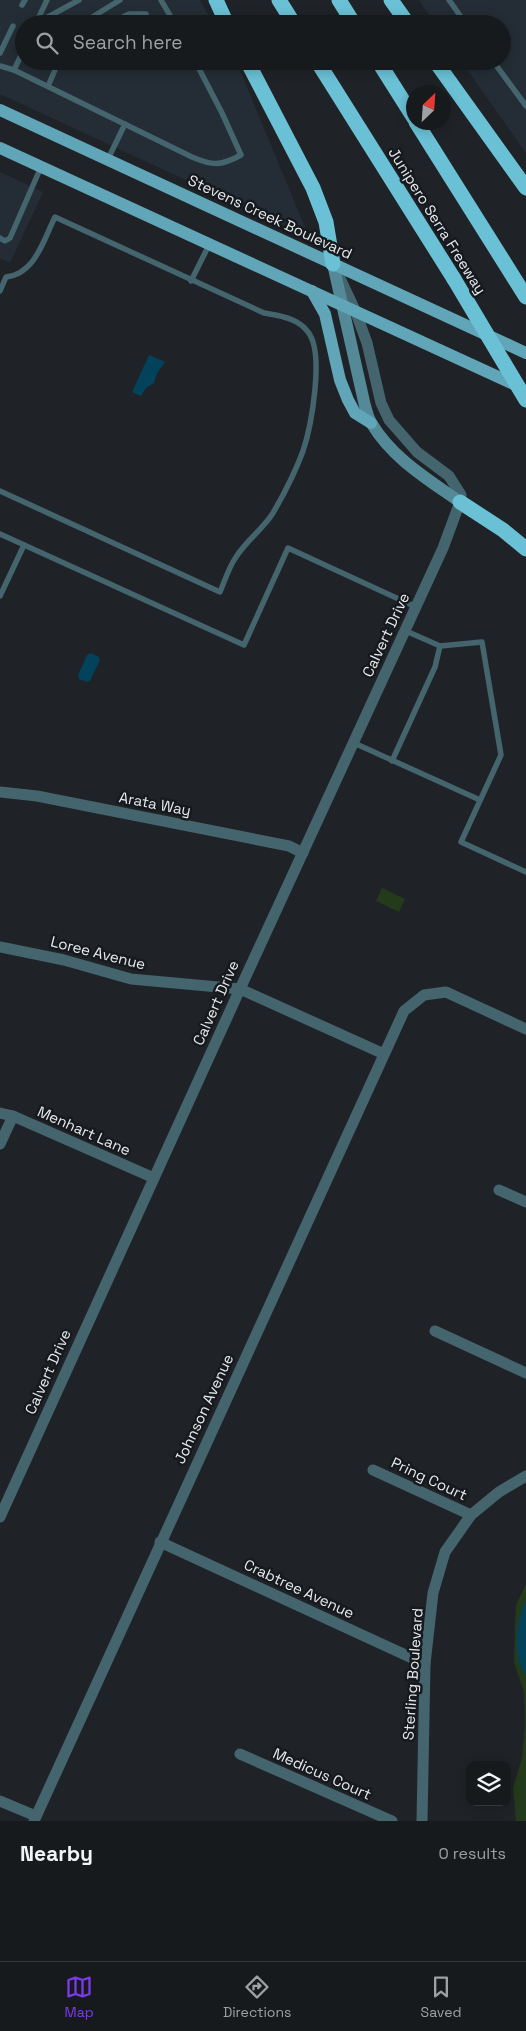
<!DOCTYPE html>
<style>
:root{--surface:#171a1d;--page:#202326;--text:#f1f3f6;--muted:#9ea1a4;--line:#36383b;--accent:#7c3aed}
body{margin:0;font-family:"Space Grotesk",sans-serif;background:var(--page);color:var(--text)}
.controls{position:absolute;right:15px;bottom:15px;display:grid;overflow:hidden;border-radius:10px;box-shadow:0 2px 12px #0003}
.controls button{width:45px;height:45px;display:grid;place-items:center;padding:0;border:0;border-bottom:1px solid var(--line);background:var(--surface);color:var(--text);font:25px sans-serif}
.compass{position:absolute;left:406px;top:85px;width:45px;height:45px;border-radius:50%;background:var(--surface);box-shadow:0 2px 12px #0003;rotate:25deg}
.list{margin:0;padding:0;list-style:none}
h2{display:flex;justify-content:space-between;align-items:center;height:65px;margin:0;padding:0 20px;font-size:21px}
h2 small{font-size:16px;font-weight:400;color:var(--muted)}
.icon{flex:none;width:28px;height:28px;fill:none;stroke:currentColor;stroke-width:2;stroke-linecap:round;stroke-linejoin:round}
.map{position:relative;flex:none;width:526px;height:1821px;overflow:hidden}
.search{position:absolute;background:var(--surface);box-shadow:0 2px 12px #0003;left:15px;right:15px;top:15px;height:55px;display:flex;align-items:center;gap:12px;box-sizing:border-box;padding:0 18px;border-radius:28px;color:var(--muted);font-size:19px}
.sheet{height:140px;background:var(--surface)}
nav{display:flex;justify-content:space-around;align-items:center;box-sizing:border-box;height:70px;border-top:1px solid var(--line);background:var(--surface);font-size:14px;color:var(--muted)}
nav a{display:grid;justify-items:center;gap:2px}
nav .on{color:var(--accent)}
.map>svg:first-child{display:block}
</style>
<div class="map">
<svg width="526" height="1821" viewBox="0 0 526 1821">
<rect width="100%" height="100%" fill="#1f2327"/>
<g fill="#242d35">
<path d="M0,0H200L213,24H24V61H235L242,75L309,237L0,94Z"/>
<path d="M419,0H526V153L461,61H502V24H435Z"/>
<path d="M0,172L43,192L10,263L0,258Z"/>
</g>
<g fill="#233b1a">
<path d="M382,888L405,899L399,912L376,901Z"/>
<path d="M526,1584V1821H516L513,1788L522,1758L525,1724L524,1692L514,1662L515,1627L516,1605Z"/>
</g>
<g fill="#02425b">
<path d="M149,355L165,362L157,373L154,383L146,388L141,396L132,392Z"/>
<path d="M91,653L99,657L100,660L90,681L87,682L79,679L78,675L87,655Z"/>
<path d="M526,1600V1676C511,1654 516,1623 526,1600Z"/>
</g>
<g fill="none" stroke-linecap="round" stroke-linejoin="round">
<g stroke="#44656d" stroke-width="5.5">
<path d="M161,0L175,24"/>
<path d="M449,0L466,24"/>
<path d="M22,5L25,0"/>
<path d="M36,23L47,0"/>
<path d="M35,24L79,0"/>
<path d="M81,24L120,0"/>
<path d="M109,24L129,14H146"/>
<path d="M0,53L13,26"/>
<path d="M493,61L526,106"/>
<path d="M0,66L14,70L24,49"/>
<path d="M14,70L192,157C213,166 221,166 241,155L222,113L195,61"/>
<path d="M48,86L59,61"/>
<path d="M107,161L125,124"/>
<path d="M0,238L5,241L10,238L41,167"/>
<path d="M191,281L209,245"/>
<path d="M0,291L6,277C35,274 43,241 55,217L264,313C280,316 298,318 308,332C325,353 311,427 303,451C295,473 284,494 273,513C263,529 246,541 236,557C229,567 225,580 220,592L0,491"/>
<path d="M0,534L244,645L288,548L416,607"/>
<path d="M0,596L24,545"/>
<path d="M406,631L440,646L482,642L501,755L461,842L526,872"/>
<path d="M354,743L480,800"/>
<path d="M392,761L435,667L440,646"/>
</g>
<g stroke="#44656d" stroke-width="11">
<path d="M0,792L37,796L289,846L303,853"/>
<path d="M0,947L64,960L131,979L240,989L384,1054"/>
<path d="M0,1113L13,1116L154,1178"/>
<path d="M0,1144L13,1116"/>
<path d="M499,1190L526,1202"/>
<path d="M435,1331L526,1373"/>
<path d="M373,1470L471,1515"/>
<path d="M0,1517L240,989L443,548L460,502L461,495L449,476L417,452L389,420L381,403L367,343L355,310L339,276"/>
<path d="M160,1542L425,1664"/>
<path d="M240,1754L392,1821"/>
<path d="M0,1801L36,1816"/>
<path d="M34,1821L404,1011L424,995L446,992L526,1029"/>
<path d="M422,1821L425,1664L433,1593L445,1552L471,1515L499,1492L526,1476"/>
</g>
<path stroke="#548a97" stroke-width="12" d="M333,264L365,406C367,412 368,419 372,424C392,458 429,480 460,502"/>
<g stroke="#60a6b8" stroke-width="12">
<path d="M0,110L526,353"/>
<path d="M0,148L520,387"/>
<path d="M312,291L325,314L340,380L348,400L355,413L371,423"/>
</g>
<g stroke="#6ac1d6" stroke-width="15">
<path d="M216,0L227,24"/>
<path d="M279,0L294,24"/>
<path d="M339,0L354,24"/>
<path d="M391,0L408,24"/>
<path d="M247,61L313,188L326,222L333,264"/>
<path d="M317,61L454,279"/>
<path d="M378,61L414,118"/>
<path d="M435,61L526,188"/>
<path d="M416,122L526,297"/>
<path d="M460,502L503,530L526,549"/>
</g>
<path stroke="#6ac1d6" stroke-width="15" d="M454,279L526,400"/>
</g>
<g text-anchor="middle" stroke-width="5" stroke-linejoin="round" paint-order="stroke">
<g font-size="15" fill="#e7eaed" stroke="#161a1e">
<text transform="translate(270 217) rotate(25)" y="5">Stevens Creek Boulevard</text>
<text transform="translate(437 221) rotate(58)" y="5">Junipero Serra Freeway</text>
<text transform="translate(386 635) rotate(-65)" y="5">Calvert Drive</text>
<text transform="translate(155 804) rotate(11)" y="5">Arata Way</text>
<text transform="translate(98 953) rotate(14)" y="5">Loree Avenue</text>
<text transform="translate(216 1003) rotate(-66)" y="5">Calvert Drive</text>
<text transform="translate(84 1131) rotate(24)" y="5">Menhart Lane</text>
<text transform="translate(48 1372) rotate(-66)" y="5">Calvert Drive</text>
<text transform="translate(204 1409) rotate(-65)" y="5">Johnson Avenue</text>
<text transform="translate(429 1479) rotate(25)" y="5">Pring Court</text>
<text transform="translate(299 1589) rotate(25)" y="5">Crabtree Avenue</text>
<text transform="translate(413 1674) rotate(-86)" y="5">Sterling Boulevard</text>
<text transform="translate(322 1774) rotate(24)" y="5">Medicus Court</text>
</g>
</g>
</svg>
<div class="controls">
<button><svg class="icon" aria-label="layers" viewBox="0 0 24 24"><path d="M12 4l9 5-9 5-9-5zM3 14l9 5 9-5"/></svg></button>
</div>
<svg class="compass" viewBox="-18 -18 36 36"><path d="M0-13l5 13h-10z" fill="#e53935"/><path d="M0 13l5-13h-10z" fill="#9ea1a4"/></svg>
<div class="search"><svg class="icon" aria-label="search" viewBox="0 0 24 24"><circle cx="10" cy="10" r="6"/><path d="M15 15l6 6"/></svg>Search here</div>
</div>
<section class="sheet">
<h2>Nearby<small>0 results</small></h2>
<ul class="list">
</ul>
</section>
<nav>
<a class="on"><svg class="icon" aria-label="map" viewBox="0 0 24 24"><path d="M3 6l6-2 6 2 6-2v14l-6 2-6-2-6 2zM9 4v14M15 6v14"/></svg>Map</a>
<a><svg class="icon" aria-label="directions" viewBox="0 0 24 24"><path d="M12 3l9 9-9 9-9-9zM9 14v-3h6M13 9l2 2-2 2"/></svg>Directions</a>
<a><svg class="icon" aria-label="saved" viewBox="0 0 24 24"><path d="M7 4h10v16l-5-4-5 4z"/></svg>Saved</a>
</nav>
